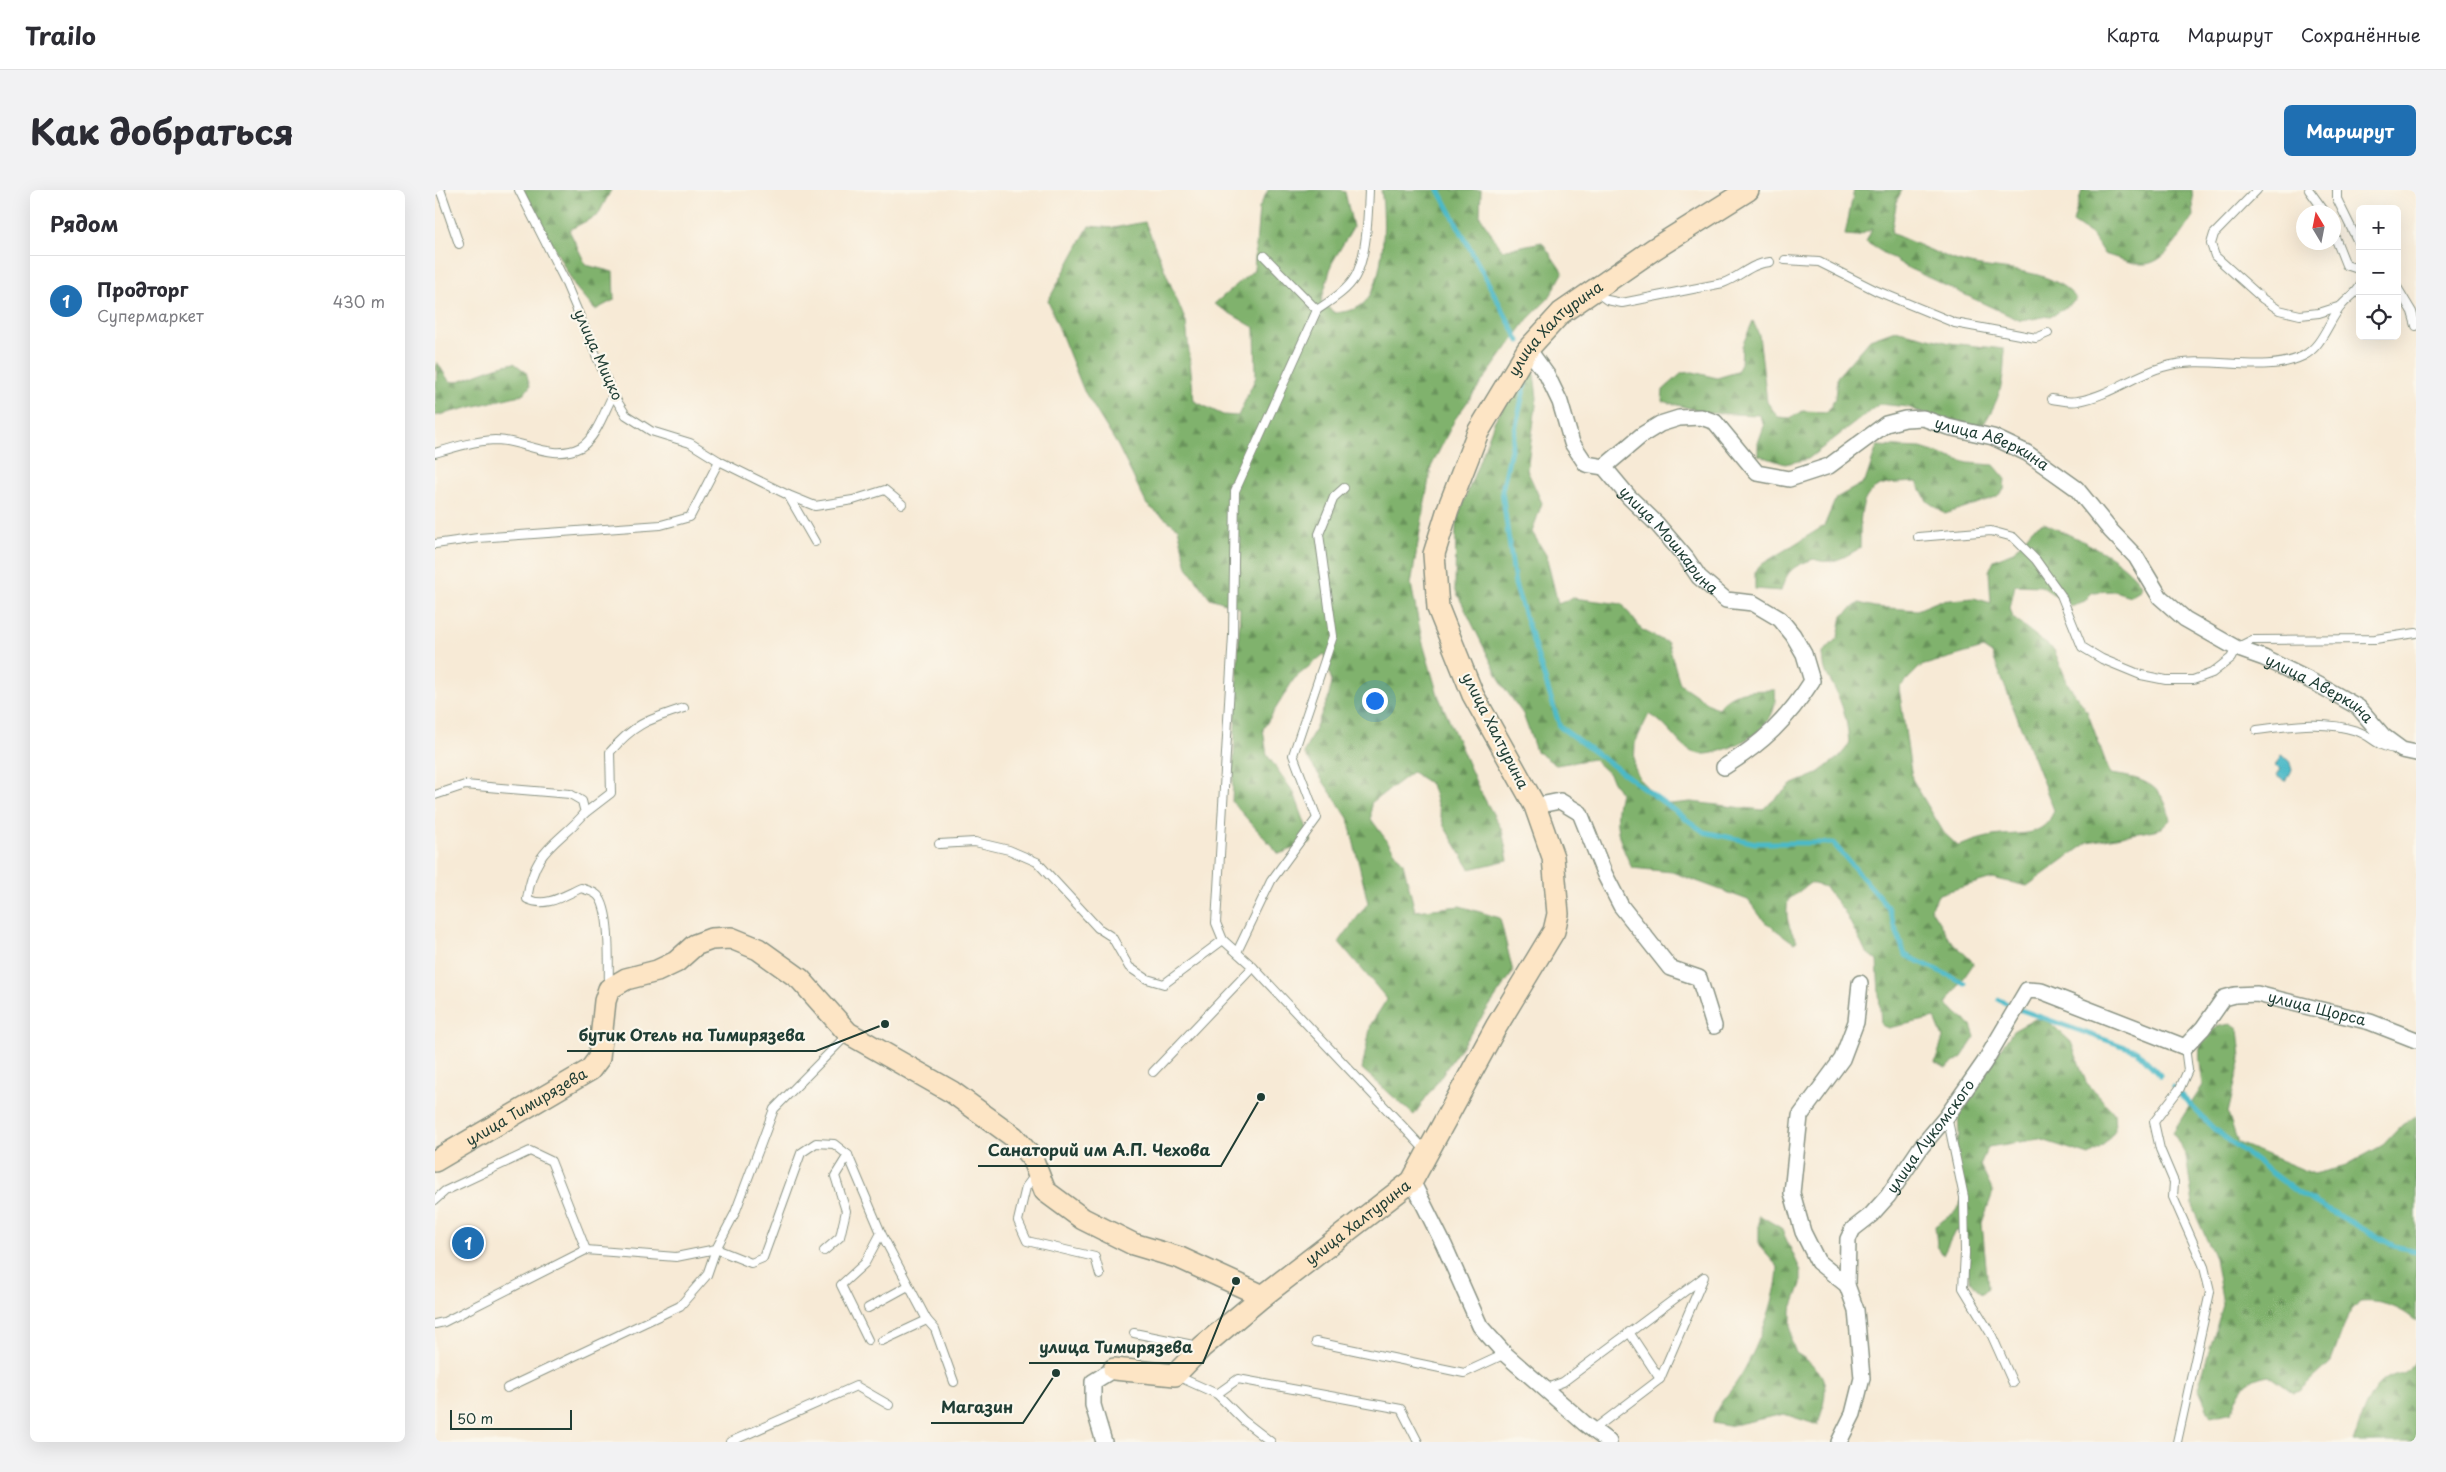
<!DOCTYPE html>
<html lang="ru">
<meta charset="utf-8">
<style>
:root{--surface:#fff;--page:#f2f2f3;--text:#2b2b33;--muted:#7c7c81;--line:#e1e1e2;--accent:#1f6fb2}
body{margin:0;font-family:"Playpen Sans",sans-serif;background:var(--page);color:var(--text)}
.controls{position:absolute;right:15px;top:15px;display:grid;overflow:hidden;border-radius:8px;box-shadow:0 5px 20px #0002}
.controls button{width:45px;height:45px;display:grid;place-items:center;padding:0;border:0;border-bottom:1px solid var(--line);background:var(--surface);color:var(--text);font:25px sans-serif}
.compass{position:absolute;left:1861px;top:15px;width:45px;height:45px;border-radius:50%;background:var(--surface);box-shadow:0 5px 20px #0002;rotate:350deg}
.scale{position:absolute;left:15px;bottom:12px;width:122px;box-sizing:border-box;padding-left:5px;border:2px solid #1f3d34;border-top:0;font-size:14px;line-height:18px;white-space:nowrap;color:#1f3d34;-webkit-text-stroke:4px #fbf7ec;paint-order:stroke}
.you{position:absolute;left:939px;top:510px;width:18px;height:18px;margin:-12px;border:4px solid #fff;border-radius:50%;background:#1a73e8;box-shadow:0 0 0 8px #1a73e833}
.badge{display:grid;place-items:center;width:32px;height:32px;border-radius:50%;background:var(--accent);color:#fff;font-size:16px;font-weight:700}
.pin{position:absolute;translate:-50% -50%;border:2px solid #fff;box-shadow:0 1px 5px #0006}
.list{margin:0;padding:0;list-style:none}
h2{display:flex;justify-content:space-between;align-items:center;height:65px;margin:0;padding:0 20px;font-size:21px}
h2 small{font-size:16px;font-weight:400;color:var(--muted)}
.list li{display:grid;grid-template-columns:32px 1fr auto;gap:15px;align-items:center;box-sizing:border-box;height:90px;padding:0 20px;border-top:1px solid var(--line)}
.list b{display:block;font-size:19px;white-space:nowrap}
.list p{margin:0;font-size:16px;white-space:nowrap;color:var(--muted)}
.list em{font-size:16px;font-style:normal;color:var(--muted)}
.icon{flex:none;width:28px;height:28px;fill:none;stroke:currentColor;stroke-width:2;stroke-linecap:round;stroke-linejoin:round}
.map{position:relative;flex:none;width:1981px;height:1252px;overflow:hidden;border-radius:8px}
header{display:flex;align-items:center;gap:30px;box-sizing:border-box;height:70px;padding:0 25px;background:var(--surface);border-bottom:1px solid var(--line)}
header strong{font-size:24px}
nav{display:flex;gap:28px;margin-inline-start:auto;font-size:18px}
.intro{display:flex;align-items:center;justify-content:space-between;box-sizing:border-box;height:120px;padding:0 30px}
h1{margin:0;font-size:35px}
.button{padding:12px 22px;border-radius:8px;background:var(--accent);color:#fff;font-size:18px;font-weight:700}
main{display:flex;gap:30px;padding:0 30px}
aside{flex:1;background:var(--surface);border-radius:8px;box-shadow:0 5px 20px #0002}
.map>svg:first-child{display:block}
</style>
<header>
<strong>Trailo</strong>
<nav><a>Карта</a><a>Маршрут</a><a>Сохранённые</a></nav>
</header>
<div class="intro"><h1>Как добраться</h1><a class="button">Маршрут</a></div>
<main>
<aside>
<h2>Рядом<small></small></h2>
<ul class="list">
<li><span class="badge">1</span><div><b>Продторг</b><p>Супермаркет</p></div><em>430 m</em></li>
</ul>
</aside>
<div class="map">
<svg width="1981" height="1252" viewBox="0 0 1981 1252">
<defs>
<pattern id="forest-firs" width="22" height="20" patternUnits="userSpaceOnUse" patternTransform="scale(1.25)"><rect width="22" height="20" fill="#80b26d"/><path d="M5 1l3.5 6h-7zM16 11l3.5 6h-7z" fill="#68925a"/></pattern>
</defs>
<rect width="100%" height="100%" fill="#fbf7ec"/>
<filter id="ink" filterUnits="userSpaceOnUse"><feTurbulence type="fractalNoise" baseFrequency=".02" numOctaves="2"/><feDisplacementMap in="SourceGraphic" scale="10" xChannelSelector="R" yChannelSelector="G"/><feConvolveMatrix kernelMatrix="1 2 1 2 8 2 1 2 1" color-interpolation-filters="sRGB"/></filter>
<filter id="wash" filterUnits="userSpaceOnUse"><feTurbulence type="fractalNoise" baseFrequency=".0096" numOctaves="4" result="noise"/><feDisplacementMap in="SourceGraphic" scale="20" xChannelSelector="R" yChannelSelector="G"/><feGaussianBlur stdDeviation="1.12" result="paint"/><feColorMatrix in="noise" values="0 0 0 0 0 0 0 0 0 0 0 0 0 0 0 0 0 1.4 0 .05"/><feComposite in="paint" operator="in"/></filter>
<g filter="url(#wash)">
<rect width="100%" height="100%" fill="#f7ead6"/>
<g fill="url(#forest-firs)" stroke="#507850" fill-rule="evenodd">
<path d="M88,0H176L163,25L134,40L151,75L178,82L179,110L160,120L141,98Z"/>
<path d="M833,0H905L910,2L918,37L897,73L886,112L900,123C907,122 916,121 922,118C951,105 951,26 946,0H1046L1045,26L1067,60L1107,52L1128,83L1114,108L1092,130L1020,229L996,277L976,394L987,450L1003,505L1044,599L1067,640L1073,670L1035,679L1009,636L996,594L977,582L936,613V629L968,673L980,721L1025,716L1065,728L1078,782L979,925L927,879L936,834L952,809L904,752L933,713L913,628L869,563L893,509L897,492L889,464L859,489L828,539L832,565L859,603L877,652L844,664L797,612L805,418L775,408L752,377L743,338L712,315L683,256L649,201L613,111L654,36L678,38L710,32L751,132L759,211L788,225L803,226L821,187L820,138L779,114L819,80L824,18Z"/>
<path d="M1419,0H1467L1462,10L1456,43C1477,52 1499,62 1520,70C1561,84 1612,73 1642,109L1619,125L1586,131L1473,78L1431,52L1437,39L1423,46L1410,45Z"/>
<path d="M1647,0H1757L1759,26C1747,43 1730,76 1706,74C1694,73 1680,67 1669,64L1657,45L1638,32Z"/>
<path d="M1318,131L1324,145L1332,212L1343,227L1355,228L1368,221L1393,222L1400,208L1402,187L1435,149L1460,140L1515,153L1569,159C1570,191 1565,209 1548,235L1522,238L1473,217L1444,214L1373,269L1350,274L1323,265V253L1329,236L1324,225L1273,223L1227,211L1228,200L1247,183L1258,182L1282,188L1302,182L1306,174L1307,156Z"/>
<path d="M2,172L14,191L21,192L61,177L79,173L91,182L95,196L89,204L0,226Z"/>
<path d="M1093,180L1099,184L1102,208L1092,280L1107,313L1097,342L1111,365L1123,414L1138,408L1187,414L1207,440L1233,453L1245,494L1277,516L1283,518C1298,498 1317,501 1340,500C1344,531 1320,547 1294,558C1282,562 1270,567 1257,562C1245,557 1231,532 1214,524L1200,553L1199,576L1205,590L1224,609L1236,614L1256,612L1327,620L1356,595L1380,585L1404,567L1414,555C1413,536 1410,521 1402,504C1394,484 1389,488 1388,463L1403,447L1407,426L1424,413L1439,417L1482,420L1504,411L1539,408L1556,413L1554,381L1559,370L1578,362L1598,338L1609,333C1641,349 1685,364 1706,395L1705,400L1695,406L1679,401L1657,402L1650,411L1636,416L1606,396L1580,395L1575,418L1578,428L1619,460L1633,494L1652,521L1675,584C1708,588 1729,594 1735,630L1727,638L1720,640L1653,652L1592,696L1557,688L1504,704L1495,718L1515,750L1539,773L1511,814L1536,835L1540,847L1527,867L1511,878L1500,873L1508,848L1500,828L1453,838L1446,835L1442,771L1431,762L1409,721L1390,697L1375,693L1353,710C1350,727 1353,737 1362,751L1359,753L1330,732L1313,710L1237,682L1197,678C1184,651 1177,634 1185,603L1173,583L1158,569L1121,575L1101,561L1088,524L1068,496L1020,399L1021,332L1060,230ZM1548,458L1557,464L1619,620C1609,651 1579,641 1553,647C1543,649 1533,653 1523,656L1509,643L1477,589L1464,498L1486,476Z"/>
<path d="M1442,256L1486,258L1533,273L1559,275L1570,288L1569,300L1561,307L1510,324L1492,311L1482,292C1471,293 1453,292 1443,297C1421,308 1426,337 1425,358C1409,367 1397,376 1379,369C1358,376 1352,380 1346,401L1320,399V383L1324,376L1389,336L1401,308L1430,292Z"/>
<path d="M1600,829L1612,830L1636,852L1651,892L1679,923L1680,940L1667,957L1654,965L1604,949L1553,957L1545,975L1558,1002L1547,1033L1553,1098L1547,1104L1535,1091L1526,1041H1520L1508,1065L1502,1055L1500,1036L1520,1022L1529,1007L1515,968L1524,946L1523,921L1578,841Z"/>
<path d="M1796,834L1803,839L1806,868L1793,923L1803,953L1879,984L1908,977L1948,955L1967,935L1981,926V1131C1965,1117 1945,1110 1925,1112L1913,1125L1896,1172L1865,1201L1859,1203L1834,1185C1809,1189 1805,1200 1797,1222L1776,1227L1763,1198L1788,1115L1780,1068L1759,1021L1751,966L1738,942L1768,895C1764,865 1756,838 1796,834Z"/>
<path d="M1324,1025L1346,1038L1366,1081V1094L1356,1121V1150L1361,1163C1397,1184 1393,1199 1383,1235L1349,1224L1293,1236L1278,1233C1279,1216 1295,1204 1303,1190C1320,1165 1343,1107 1343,1077L1324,1056Z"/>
<path d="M1981,1170V1252H1918C1926,1231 1932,1200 1953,1188C1968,1180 1969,1188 1981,1170Z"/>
</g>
<path fill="#4cb9c7" stroke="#367b7e" d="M1846,565L1854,570L1857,580L1851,591L1841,586L1845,579L1840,576Z"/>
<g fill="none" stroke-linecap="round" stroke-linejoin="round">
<g stroke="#4cb9c7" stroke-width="5">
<path d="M1004,0L1084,151"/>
<path d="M1093,180L1067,301L1080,394L1125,537L1269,642L1321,653H1398L1453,717L1470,765L1530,793"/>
<path d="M1564,810L1586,820L1702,861L1725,885"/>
<path d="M1738,897L1779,939L1863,1003L1959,1056L1981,1061"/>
</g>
</g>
</g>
<g filter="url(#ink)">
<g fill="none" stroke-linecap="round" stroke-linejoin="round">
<g stroke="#8b9485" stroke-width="10">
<g id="lane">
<path d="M2,0L6,2L24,54"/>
<path d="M84,0L129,89L178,205L191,225L216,241L255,253L284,271L353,305L380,352"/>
<path d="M1822,0L1779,44L1776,54L1780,66L1828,109L1844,120L1865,125L1884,123L1906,116"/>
<path d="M1874,0L1890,22"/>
<path d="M1902,0V9L1925,56"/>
<path d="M1898,42L1911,75L1920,78L1925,77"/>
<path d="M829,66L882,120L800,301L798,445L781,733L788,750L818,777L991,961"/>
<path d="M1350,70L1384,72L1442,101L1520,133L1601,148L1613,143"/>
<path d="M1962,97L1977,122L1981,136"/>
<path d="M1161,102L1172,110L1187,113L1288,93C1307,86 1314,74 1335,72"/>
<path d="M882,120C895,111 912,101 920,87C932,66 933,24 934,0"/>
<path d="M1617,209C1625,210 1635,213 1643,211C1674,206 1699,185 1728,177C1773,163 1827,186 1868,166C1888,156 1893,131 1907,115C1913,108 1921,104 1925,96"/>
<path d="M0,263C20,257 39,251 60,250C89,250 117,272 146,257C161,248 170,220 178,205"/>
<path d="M353,305L380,316L418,310L450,300L467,314"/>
<path d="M1483,347L1556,341L1578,347L1601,370L1626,405L1647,457L1667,469L1706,485L1731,490H1758L1777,483L1796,468L1801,458L1817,450L1940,449L1981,443"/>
<path d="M0,354L43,348L226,335L255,327L284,271"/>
<path d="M1822,540C1855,536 1889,530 1922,541C1937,546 1942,557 1960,559"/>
<path d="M0,605L30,595L135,604L147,611L150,623C120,657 100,657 92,709C111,718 128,706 146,698C151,700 157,701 161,704C177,715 173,777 174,797"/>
<path d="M150,623L176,603L175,562C200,533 213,530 249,518"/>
<path d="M504,654L540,652L574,660L602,672L663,738L677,747L694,777L712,789L729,794L788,750"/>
<path d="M802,762L836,691L882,628L858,565L898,446L884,344L899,307L909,298"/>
<path d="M718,882L818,777"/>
<path d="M1512,926L1529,1007L1530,1063L1528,1098L1557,1146L1578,1193"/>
<path d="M600,985L591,997L583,1031L592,1051L660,1067L665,1085"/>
<path d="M0,1010L10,1001L95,961L116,971L151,1060L9,1132L0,1134"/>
<path d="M151,1060L241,1067L281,1059L300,1023L339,919L413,844"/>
<path d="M389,1061L405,1047L411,1021L400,986L413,965"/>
<path d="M433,1118L473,1096"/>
<path d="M1194,1142L1225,1189"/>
<path d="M699,1143L763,1156"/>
<path d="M433,1150L406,1095L430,1073L446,1043"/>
<path d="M447,1151L492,1130"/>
<path d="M881,1152L1029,1183L1070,1164"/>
<path d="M742,1186L782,1204L803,1189L966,1219L983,1252"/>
<path d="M72,1198L245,1116L272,1085L281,1059L316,1073L328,1068L366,963L381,953L399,954L413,965L446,1043L492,1130L500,1139L519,1192"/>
<path d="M1109,1199L1128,1192L1269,1087L1225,1189L1158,1240"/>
<path d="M782,1204L809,1231L836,1252"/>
<path d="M295,1252L421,1196L454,1215"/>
<path d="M1742,1252L1775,1102L1769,1077L1738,1007L1739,992L1725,959L1719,932L1745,898L1753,880L1750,857"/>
</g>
</g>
<g stroke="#8b9485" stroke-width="18">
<g id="street">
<path id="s1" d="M1093,159L1112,185L1125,212L1137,253L1151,274L1169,277L1207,245L1225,234L1244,228L1266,227L1280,232L1322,283L1354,289L1394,276L1451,234L1470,229L1488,228L1513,237L1558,247L1592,263L1641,298L1676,341L1701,367L1725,407L1750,429L1801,458L1829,468L1884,495L1923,517L1948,546L1967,560L1981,563"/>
<path id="s2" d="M1169,277L1194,307L1222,334L1251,368L1264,387L1291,410L1318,413L1345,429L1358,445L1369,464L1377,491C1352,530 1328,553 1289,577"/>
<path d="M1100,616L1125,611L1145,623L1170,685L1186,716L1235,778L1264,788L1279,836"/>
<path d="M977,991L1009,1055L1045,1136L1070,1164L1149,1233L1174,1252"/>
<path d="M1412,1095L1383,1072L1368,1042L1357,1003L1365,926L1407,869L1421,832L1425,793"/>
<path d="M669,1252L658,1215V1192L679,1179"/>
<path id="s3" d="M1404,1252L1418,1224L1427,1188L1421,1120L1412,1095L1413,1049L1418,1039L1436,1025L1453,1006L1486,957L1512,926L1549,873L1592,800L1606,801L1750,857L1768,838L1789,808L1800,805L1822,804L1935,832L1981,850"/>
</g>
</g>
<g stroke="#8b9485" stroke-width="24">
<g id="secondary">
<path id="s4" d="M0,971L155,880L164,868L170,811L174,799L191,789L222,781L241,772L260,755L276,749L296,748L323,759L365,789L413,843L517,902L579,947L597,968L610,1001L648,1029L698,1054L745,1068L828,1106L767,1157L740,1185L679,1179"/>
<path id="s5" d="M828,1106L977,991L1061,837L1119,741L1123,724L1118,667L1100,616L1038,505L1003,418L999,364L1013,319L1043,242L1093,159L1126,123L1219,59L1313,0"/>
</g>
</g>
<use href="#lane" stroke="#fff" stroke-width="8"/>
<use href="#street" stroke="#fff" stroke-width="15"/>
<use href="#secondary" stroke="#fde5c5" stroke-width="21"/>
</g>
</g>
<g text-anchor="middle" stroke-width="4.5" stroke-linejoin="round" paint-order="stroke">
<g font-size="15" fill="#1f3d34" stroke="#fbf7ec">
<text dy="5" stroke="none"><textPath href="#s5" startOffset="1140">улица Халтурина</textPath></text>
<text transform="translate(163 165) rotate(66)" y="5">улица Мицко</text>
<text dy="5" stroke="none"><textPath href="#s1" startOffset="599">улица Аверкина</textPath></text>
<text dy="5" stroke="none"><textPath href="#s2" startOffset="98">улица Мошкарина</textPath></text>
<text dy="5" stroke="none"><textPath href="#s1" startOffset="1019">улица Аверкина</textPath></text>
<text transform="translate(1060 541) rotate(63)" y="5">улица Халтурина</text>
<text dy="5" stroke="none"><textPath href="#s3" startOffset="844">улица Щорса</textPath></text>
<text dy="5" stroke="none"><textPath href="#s4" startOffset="106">улица Тимирязева</textPath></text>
<text dy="5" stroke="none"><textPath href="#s3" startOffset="342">улица Лукомского</textPath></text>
<text dy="5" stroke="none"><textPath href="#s5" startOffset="120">улица Халтурина</textPath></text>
</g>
</g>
<path fill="none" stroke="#1f3d34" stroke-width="2" d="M450 834L381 861H132M826 907L786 976H543M801 1091L768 1173H594M621 1183L588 1233H496"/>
<g fill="#1f3d34" stroke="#fbf7ec" stroke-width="2">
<circle cx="450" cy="834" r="5"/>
<circle cx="826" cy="907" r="5"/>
<circle cx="801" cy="1091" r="5"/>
<circle cx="621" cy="1183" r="5"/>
</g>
<g font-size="16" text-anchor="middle" font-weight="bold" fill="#1f3d34" stroke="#fbf7ec" stroke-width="4.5" stroke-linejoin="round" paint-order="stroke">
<text x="257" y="851">бутик Отель на Тимирязева</text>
<text x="664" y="966">Санаторий им А.П. Чехова</text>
<text x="681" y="1163">улица Тимирязева</text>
<text x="542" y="1223">Магазин</text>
</g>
</svg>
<div class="controls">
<button>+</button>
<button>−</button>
<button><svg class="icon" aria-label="locate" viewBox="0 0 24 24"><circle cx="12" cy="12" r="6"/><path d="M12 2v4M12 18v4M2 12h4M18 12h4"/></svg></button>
</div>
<svg class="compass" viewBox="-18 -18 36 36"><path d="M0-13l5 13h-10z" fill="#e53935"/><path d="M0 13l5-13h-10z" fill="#7c7c81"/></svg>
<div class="scale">50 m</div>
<div class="you"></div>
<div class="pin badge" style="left:33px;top:1053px">1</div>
</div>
</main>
